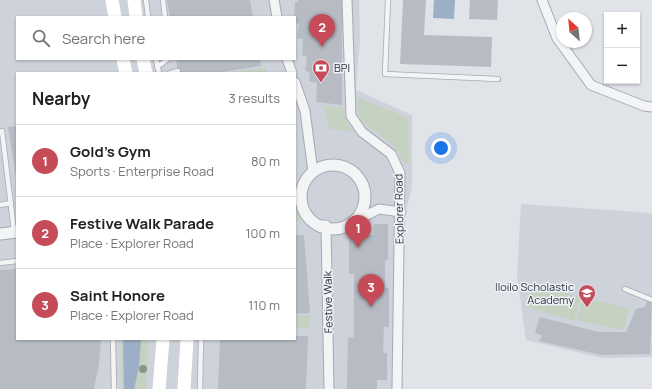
<!DOCTYPE html>
<meta charset="utf-8">
<style>
:root{--surface:#fff;--page:#f2f2f2;--text:#202124;--muted:#757577;--line:#e0e0e0;--accent:#c64b58}
body{margin:0;font-family:Manrope,sans-serif;background:var(--page);color:var(--text)}
.controls{position:absolute;right:12px;top:12px;display:grid;overflow:hidden;border-radius:0px;box-shadow:0 1px 3px #0004}
.controls button{width:36px;height:36px;display:grid;place-items:center;padding:0;border:0;border-bottom:1px solid var(--line);background:var(--surface);color:var(--text);font:20px sans-serif}
.compass{position:absolute;left:556px;top:12px;width:36px;height:36px;border-radius:50%;background:var(--surface);box-shadow:0 1px 3px #0004;rotate:333deg}
.you{position:absolute;left:441px;top:148px;width:14px;height:14px;margin:-10px;border:3px solid #fff;border-radius:50%;background:#1a73e8;box-shadow:0 0 0 6px #1a73e833}
.badge{display:grid;place-items:center;width:26px;height:26px;border-radius:50%;background:var(--accent);color:#fff;font-size:13px;font-weight:700}
.pin{position:absolute;translate:-50% -33px;filter:drop-shadow(0 1px 2px #0008)}
.pin::after{content:'';position:absolute;top:21px;width:14px;height:12px;background:inherit;clip-path:polygon(0 0,100% 0,50% 100%)}
.list{margin:0;padding:0;list-style:none}
h2{display:flex;justify-content:space-between;align-items:center;height:52px;margin:0;padding:0 16px;font-size:17px}
h2 small{font-size:13px;font-weight:400;color:var(--muted)}
.list li{display:grid;grid-template-columns:26px 1fr auto;gap:12px;align-items:center;box-sizing:border-box;height:72px;padding:0 16px;border-top:1px solid var(--line)}
.list b{display:block;font-size:15px;white-space:nowrap}
.list p{margin:0;font-size:13px;white-space:nowrap;color:var(--muted)}
.list em{font-size:13px;font-style:normal;color:var(--muted)}
.icon{flex:none;width:22px;height:22px;fill:none;stroke:currentColor;stroke-width:2;stroke-linecap:round;stroke-linejoin:round}
.map{position:relative;flex:none;width:652px;height:389px;overflow:hidden}
.search{position:absolute;background:var(--surface);box-shadow:0 1px 3px #0004;left:16px;top:16px;width:280px;height:44px;display:flex;align-items:center;gap:10px;box-sizing:border-box;padding:0 14px;border-radius:0px;color:var(--muted);font-size:15px}
.panel{position:absolute;background:var(--surface);box-shadow:0 1px 3px #0004;left:16px;top:72px;width:280px;height:268px;border-radius:0px}
.map>svg:first-child{display:block}
</style>
<div class="map">
<svg width="652" height="389" viewBox="0 0 652 389">
<rect width="100%" height="100%" fill="#e0e3e8"/>
<g fill="#ced2da" fill-rule="evenodd">
<path d="M0,0H359L360,37L356,90L412,115V188L404,217L402,389H0ZM17,17H295V59H17ZM17,73H295V339H17Z"/>
<path d="M521,204L652,213V357L602,358L526,340L517,275Z"/>
</g>
<g fill="#c5d1c1">
<path d="M266,67L267,73H230Z"/>
<path d="M357,97L408,118L409,163H404C399,153 393,145 384,138C365,121 358,128 357,97Z"/>
<path d="M324,106L343,108L348,124L353,132L330,129Z"/>
<path d="M299,203L303,208L305,220L295,221V204Z"/>
<path d="M532,283L580,297L574,321L526,307Z"/>
<path d="M583,298L629,308L624,330L576,320Z"/>
<path d="M310,315L309,328L295,327V316Z"/>
<path d="M121,339H148L146,389H122Z"/>
</g>
<g fill="#9dafc6">
<path d="M434,0H455L454,19L433,18Z"/>
<path d="M123,339H141L139,367L134,389H124Z"/>
</g>
<g fill="#b7bcc4">
<path d="M167,0H250L253,17H170Z"/>
<path d="M298,0H342V105L316,102L317,83L309,81L310,73L305,70L307,57L302,55L303,39L297,38L299,24L295,23L294,17L295,2H298Z"/>
<path d="M403,0H426L424,35L492,37L491,67L400,64Z"/>
<path d="M470,0H498L497,20L469,19Z"/>
<path d="M176,59H260L261,66L216,73H178Z"/>
<path d="M17,126V177H16L8,127Z"/>
<path d="M374,224H388V260H385V288H389V327H384L383,353H387V380H377V389H347L348,338L354,337V274H349V237L355,233L374,235Z"/>
<path d="M295,235H304L310,313L295,314Z"/>
<path d="M17,269V339H101L99,364L94,389H0V270Z"/>
<path d="M648,298L652,300L650,354L601,355L539,341L542,336L535,332L540,317L598,332H626L636,309L645,307Z"/>
<path d="M295,336H308L306,389H218L220,339H295Z"/>
</g>
<g fill="none" stroke-linecap="round" stroke-linejoin="round">
<g stroke="#a5aab2" stroke-width="6">
<g id="service">
<path d="M146,0L148,17"/>
<path d="M163,0L165,17"/>
<path d="M388,0L385,74L498,79"/>
<path d="M156,59L159,73"/>
<path d="M157,67L168,59"/>
<path d="M170,73L178,71"/>
<path d="M2,131L14,231"/>
<path d="M0,205L11,203"/>
<path d="M0,263L17,261"/>
<path d="M625,289L652,300"/>
<path d="M113,339L114,389"/>
<path d="M200,389L201,339"/>
</g>
</g>
<g stroke="#a5aab2" stroke-width="11">
<g id="minor">
<path d="M274,0L277,17"/>
<path d="M347,0L351,116L362,132L391,154L400,173L397,389"/>
<path d="M542,0L557,38L591,85L644,106L652,107"/>
<path d="M287,59L292,73"/>
<path d="M295,82L305,111L313,172"/>
<path d="M355,221L379,209L401,212"/>
<path d="M316,225H326L329,389"/>
</g>
</g>
<g stroke="#a5aab2" stroke-width="13">
<g id="tertiary">
<circle cx="333" cy="197" r="32"/>
<path d="M0,234L17,232"/>
</g>
</g>
<use href="#service" stroke="#f2f4f6" stroke-width="4.5"/>
<use href="#minor" stroke="#f2f4f6" stroke-width="9"/>
<use href="#tertiary" stroke="#f2f4f6" stroke-width="11"/>
<g stroke="#fff" stroke-width="13">
<path d="M112,0L115,17"/>
<path d="M134,0L136,17"/>
<path d="M123,59L126,73"/>
<path d="M143,59L146,73"/>
<path d="M159,389L163,339"/>
<path d="M184,389L187,339"/>
</g>
</g>
<circle fill="#869787" cx="143" cy="369" r="4"/>
<defs>
<g id="bank-pin" transform="scale(0.9)"><path d="M0 17L-7.5 6A9.5 9.5 0 1 1 7.5 6Z" fill="#c64b58" stroke="#eff2f6"/><path d="M-6-4H6V4H-6ZM0-2.3a2.3 2.3 0 1 0 0 4.6a2.3 2.3 0 1 0 0-4.6Z" fill="#fff"/></g>
<g id="school-pin" transform="scale(0.9)"><path d="M0 17L-7.5 6A9.5 9.5 0 1 1 7.5 6Z" fill="#c64b58" stroke="#eff2f6"/><path d="M0-5L7-2L0 1L-7-2ZM-4 1L0 2.5L4 1V4Q0 6-4 4Z" fill="#fff"/></g>
</defs>
<g fill-rule="evenodd">
<use href="#bank-pin" x="321" y="68"/>
<use href="#school-pin" x="587" y="293"/>
</g>
<g text-anchor="middle" stroke-width="3" stroke-linejoin="round" paint-order="stroke">
<g font-size="11" fill="#29303e" stroke="#eff2f6" text-anchor="start">
<text x="334" y="72">BPI</text>
<text x="574" y="291" text-anchor="end">Iloilo Scholastic<tspan x="574" dy="13">Academy</tspan></text>
</g>
<g font-size="11" fill="#29303e" stroke="#eff2f6">
<text transform="translate(399 209) rotate(-91)" y="4">Explorer Road</text>
<text transform="translate(328 302) rotate(-91)" y="4">Festive Walk</text>
</g>
</g>
</svg>
<div class="controls">
<button>+</button>
<button>−</button>
</div>
<svg class="compass" viewBox="-18 -18 36 36"><path d="M0-13l5 13h-10z" fill="#e53935"/><path d="M0 13l5-13h-10z" fill="#757577"/></svg>
<div class="you"></div>
<div class="pin badge" style="left:358px;top:248px">1</div>
<div class="pin badge" style="left:322px;top:47px">2</div>
<div class="pin badge" style="left:371px;top:307px">3</div>
<div class="search"><svg class="icon" aria-label="search" viewBox="0 0 24 24"><circle cx="10" cy="10" r="6"/><path d="M15 15l6 6"/></svg>Search here</div>
<section class="panel">
<h2>Nearby<small>3 results</small></h2>
<ul class="list">
<li><span class="badge">1</span><div><b>Gold's Gym</b><p>Sports · Enterprise Road</p></div><em>80 m</em></li>
<li><span class="badge">2</span><div><b>Festive Walk Parade</b><p>Place · Explorer Road</p></div><em>100 m</em></li>
<li><span class="badge">3</span><div><b>Saint Honore</b><p>Place · Explorer Road</p></div><em>110 m</em></li>
</ul>
</section>
</div>
